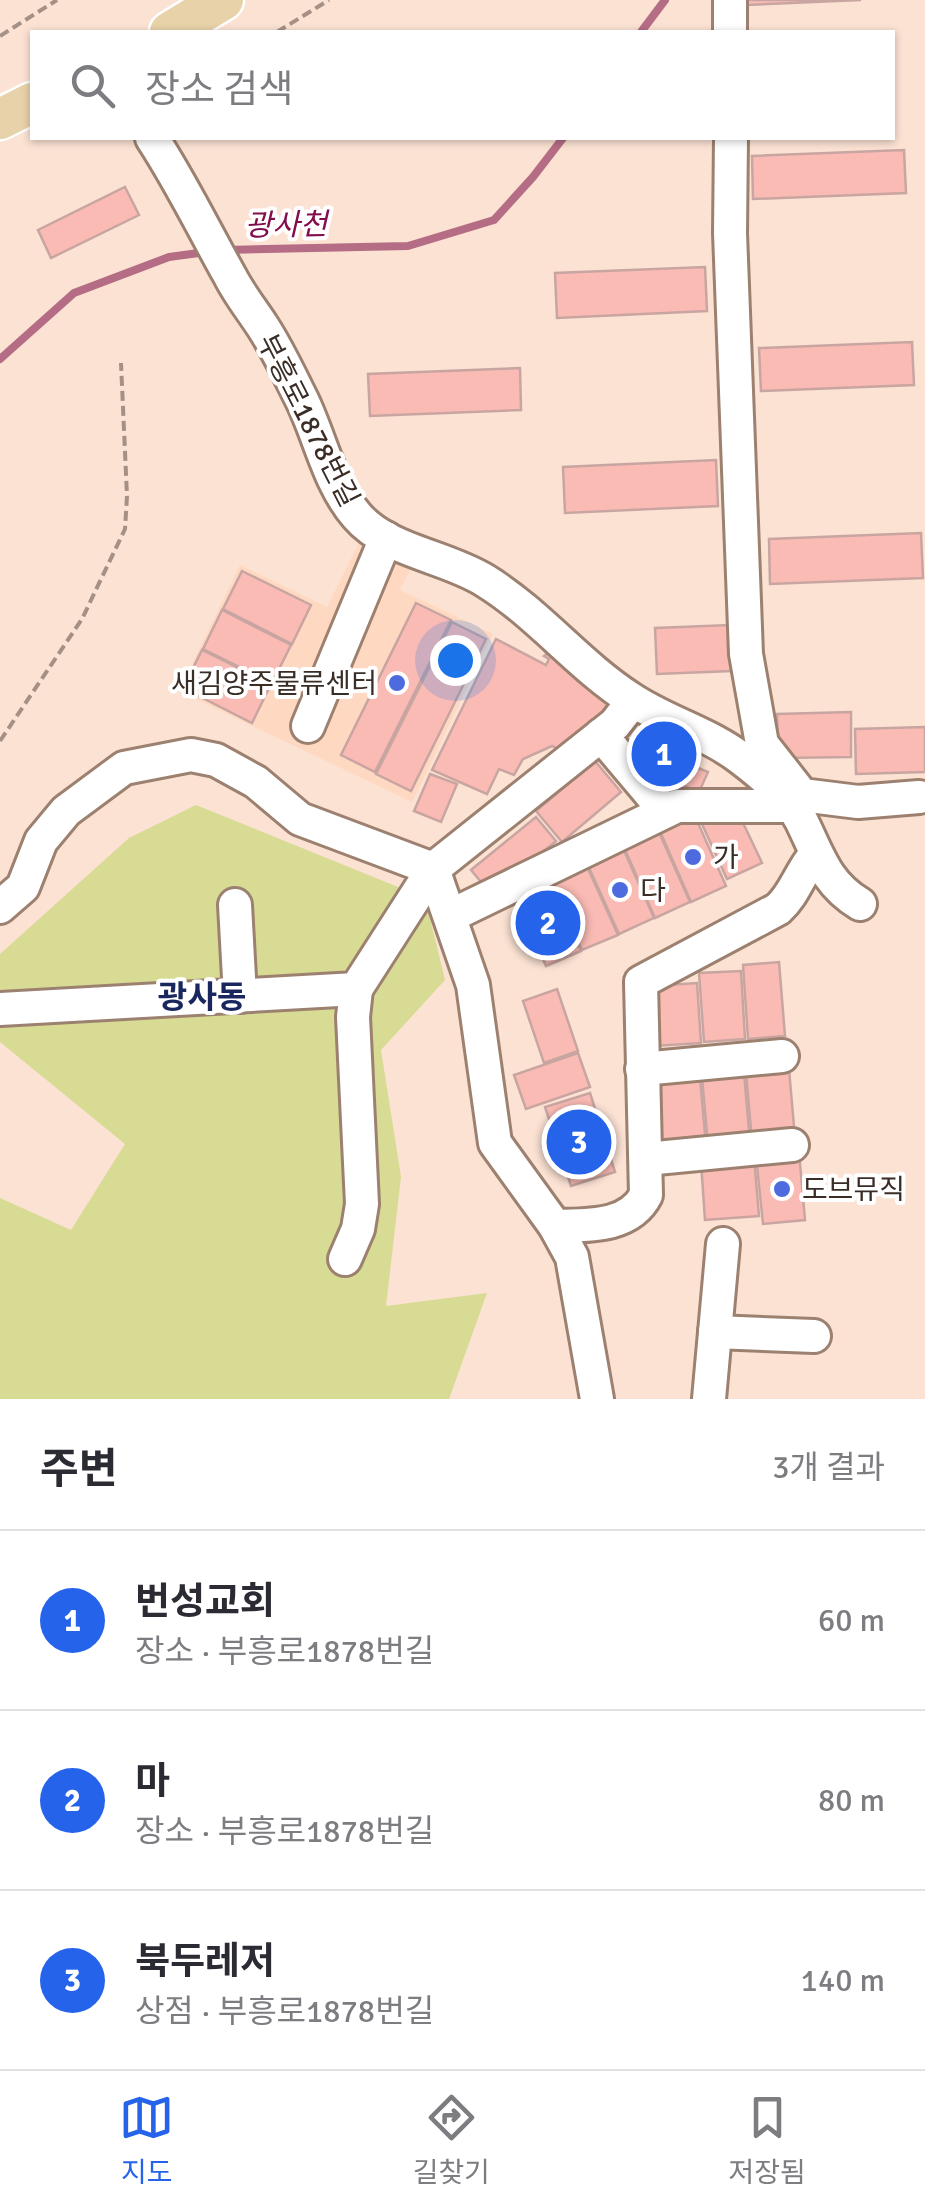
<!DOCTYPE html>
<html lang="ko">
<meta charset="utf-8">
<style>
:root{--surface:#fff;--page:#f2f2f3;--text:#2b2b33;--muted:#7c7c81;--line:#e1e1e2;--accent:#2563eb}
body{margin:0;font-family:Signika,"Noto Sans KR",sans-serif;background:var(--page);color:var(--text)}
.you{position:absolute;left:455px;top:660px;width:35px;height:35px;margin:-25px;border:8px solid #fff;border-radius:50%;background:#1a73e8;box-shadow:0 0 0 15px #1a73e833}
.badge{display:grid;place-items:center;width:65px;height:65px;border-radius:50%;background:var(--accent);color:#fff;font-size:32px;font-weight:700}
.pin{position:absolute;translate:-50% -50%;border:5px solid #fff;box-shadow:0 2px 10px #0006}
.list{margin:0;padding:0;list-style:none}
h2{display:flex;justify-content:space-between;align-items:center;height:130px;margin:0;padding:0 40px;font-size:42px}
h2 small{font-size:32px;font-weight:400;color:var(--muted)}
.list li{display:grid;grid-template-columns:65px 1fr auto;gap:30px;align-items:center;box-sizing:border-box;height:180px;padding:0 40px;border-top:2px solid var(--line)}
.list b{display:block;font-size:38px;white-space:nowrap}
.list p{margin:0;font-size:32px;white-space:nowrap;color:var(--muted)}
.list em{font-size:32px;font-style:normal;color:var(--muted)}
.icon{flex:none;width:55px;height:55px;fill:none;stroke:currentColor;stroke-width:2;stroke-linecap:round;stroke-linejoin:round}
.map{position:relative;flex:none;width:925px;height:1399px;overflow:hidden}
.search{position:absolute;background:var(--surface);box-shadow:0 2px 8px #0004;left:30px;right:30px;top:30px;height:110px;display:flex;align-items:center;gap:25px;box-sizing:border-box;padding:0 35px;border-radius:0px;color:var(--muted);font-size:38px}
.sheet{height:670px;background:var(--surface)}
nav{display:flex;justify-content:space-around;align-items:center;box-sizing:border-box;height:140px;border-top:2px solid var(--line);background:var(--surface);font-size:28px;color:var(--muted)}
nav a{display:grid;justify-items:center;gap:5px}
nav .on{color:var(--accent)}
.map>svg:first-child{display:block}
</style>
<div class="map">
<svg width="925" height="1399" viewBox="0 0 925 1399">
<rect width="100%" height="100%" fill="#fbe2d3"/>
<path fill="#fed8c1" d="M361,539L413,564L400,590L493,634L412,802L179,691L240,565L327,607Z"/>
<path fill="#d7db94" d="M196,805L425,898L445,980L381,1050L401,1177L386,1306L487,1293L449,1399H0V1198L71,1230L125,1144L0,1042V954L129,838Z"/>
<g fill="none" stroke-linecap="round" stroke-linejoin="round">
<g stroke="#b56d85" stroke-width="8">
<path d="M641,32L665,0"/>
<path d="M225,250L408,246L494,220L533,177L563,138"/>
<path d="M0,359L74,293L169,257L206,252"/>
</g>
</g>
<g fill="#fbbbb5" stroke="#c9a5a1" stroke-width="2.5">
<path d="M747,0H861L747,5Z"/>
<path d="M904,150L906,193L753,199L752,156Z"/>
<path d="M125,187L139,215L51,258L38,230Z"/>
<path d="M705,267L707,311L557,318L555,273Z"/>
<path d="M912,342L914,385L761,391L759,348Z"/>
<path d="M520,368L521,410L370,416L368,374Z"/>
<path d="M716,460L718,506L565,513L563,467Z"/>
<path d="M921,533L923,578L770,584L769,539Z"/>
<path d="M242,571L311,605L292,644L223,609Z"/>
<path d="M416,603L451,620L375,772L341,755Z"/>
<path d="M222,610L291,645L272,683L203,649Z"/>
<path d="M452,622L486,639L411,791L376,774Z"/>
<path d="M730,625L731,671L657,674L655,628Z"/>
<path d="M496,639L546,665L549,659L544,656L554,648L613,707L560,750L552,746L523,759L514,775L499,769L487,794L432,770Z"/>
<path d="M202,650L271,684L252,723L183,688Z"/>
<path d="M851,712V757L778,758L777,714Z"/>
<path d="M658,727L695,742L686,763L708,772L699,792L633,765L642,742L650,746Z"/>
<path d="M925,727V772L856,774L855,729Z"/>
<path d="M595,761L621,792L562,842L536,811Z"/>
<path d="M430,774L457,784L441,822L414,811Z"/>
<path d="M736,808L762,863L727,879L702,824Z"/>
<path d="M694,814L726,886L691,902L659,829Z"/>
<path d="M536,817L556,841L491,894L471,870Z"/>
<path d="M658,830L690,902L655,918L623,845Z"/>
<path d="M622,846L654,918L619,934L586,861Z"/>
<path d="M585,862L618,935L582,950L550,878Z"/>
<path d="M549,878L581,951L546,966L514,894Z"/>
<path d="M779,962L785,1036L748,1039L743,965Z"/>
<path d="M741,971L745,1039L704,1042L699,973Z"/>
<path d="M697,983L701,1043L654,1046L651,986Z"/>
<path d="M557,989L578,1051L544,1063L523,1001Z"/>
<path d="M578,1053L590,1087L526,1109L514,1075Z"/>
<path d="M789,1069L795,1138L752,1141L746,1073Z"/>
<path d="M744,1073L750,1142L708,1145L702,1077Z"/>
<path d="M700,1078L706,1146L663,1150L657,1082Z"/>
<path d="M590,1093L615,1172L571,1186L545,1107Z"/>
<path d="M799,1152L805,1220L763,1224L756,1156Z"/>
<path d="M754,1157L759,1216L705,1220L701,1162Z"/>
</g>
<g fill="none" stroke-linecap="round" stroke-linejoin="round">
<g stroke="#9d8170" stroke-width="38">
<g id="minor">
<path d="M730,0V32"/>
<path d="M152,138C181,182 204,230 230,276C239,294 252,310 263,327C278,350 290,376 302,400C320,437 329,484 357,516C387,551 445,556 484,580C538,613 578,665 631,699C667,723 709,733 743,760C764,776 789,797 801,820C818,854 825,883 860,904"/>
<path d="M731,138L730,233L746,654L762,744L802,795L858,802L919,797"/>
<path d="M308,726L386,538"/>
<path d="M601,735L665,811"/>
<path d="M235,905L240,996"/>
<path d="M0,907L23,887L41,841L66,811L124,768L191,755L216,760L256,782L300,819L433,869L473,985L495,1143L555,1226L572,1257L597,1399"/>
<path d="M450,916L677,806H790"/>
<path d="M0,1009L356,989L433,869L615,724L633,701"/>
<path d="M642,1069L782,1056"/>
<path d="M646,1159L792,1145"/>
<path d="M555,1226C587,1225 629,1228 646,1195L641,982L778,909C795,894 800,872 815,855"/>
<path d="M345,1259L358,1229L362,1204L353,1017L356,989"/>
<path d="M715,1332L814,1336"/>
<path d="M709,1399L723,1244"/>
</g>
</g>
<g stroke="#fff" stroke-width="45">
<g id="major">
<path d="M170,32L223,0"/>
<path d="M0,119L32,103"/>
</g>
</g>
<g stroke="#a49085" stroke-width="4" stroke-dasharray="10 5" stroke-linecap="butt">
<path d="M277,32L329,0"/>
<path d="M0,36L57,0"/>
<path d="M0,741L82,619L125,529L127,496L121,363"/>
</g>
<use href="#minor" stroke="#fff" stroke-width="32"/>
<use href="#major" stroke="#e8d2a9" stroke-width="40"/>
</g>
<g fill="#4e6adf" stroke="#fff" stroke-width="4">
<circle cx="397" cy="683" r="10"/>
<circle cx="693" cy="857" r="10"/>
<circle cx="620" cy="890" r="10"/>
<circle cx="782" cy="1189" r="10"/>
</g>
<g text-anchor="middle" stroke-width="8" stroke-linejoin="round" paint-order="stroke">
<g font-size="28" fill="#392d26" stroke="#fff">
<text transform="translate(309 420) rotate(63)" y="10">부흥로1878번길</text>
</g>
<g font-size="28" fill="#392d26" stroke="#fff" text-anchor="start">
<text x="377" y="693" text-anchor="end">새김양주물류센터</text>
<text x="713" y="867">가</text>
<text x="640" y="900">다</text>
<text x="802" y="1199">도브뮤직</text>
</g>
<g font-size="30" font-style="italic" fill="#830c4b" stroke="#fff">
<text transform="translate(286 225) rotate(-1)" y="10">광사천</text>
</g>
<g font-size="32" font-weight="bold" fill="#1a265e" stroke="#fff">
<text x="202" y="1008">광사동</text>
</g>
</g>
</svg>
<div class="you"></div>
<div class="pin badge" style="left:664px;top:754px">1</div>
<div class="pin badge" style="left:548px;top:923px">2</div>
<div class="pin badge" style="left:579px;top:1142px">3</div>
<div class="search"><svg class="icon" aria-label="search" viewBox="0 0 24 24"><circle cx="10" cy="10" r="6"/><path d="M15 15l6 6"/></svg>장소 검색</div>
</div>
<section class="sheet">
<h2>주변<small>3개 결과</small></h2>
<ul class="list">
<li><span class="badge">1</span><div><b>번성교회</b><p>장소 · 부흥로1878번길</p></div><em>60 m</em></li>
<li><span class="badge">2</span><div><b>마</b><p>장소 · 부흥로1878번길</p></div><em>80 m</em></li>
<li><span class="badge">3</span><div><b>북두레저</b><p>상점 · 부흥로1878번길</p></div><em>140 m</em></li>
</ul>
</section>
<nav>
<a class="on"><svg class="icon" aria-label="map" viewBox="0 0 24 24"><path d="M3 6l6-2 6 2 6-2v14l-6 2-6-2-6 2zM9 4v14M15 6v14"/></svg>지도</a>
<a><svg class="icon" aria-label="directions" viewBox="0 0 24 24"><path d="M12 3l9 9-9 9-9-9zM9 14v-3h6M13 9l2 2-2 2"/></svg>길찾기</a>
<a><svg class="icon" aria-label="saved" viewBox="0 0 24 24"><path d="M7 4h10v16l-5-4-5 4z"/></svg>저장됨</a>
</nav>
